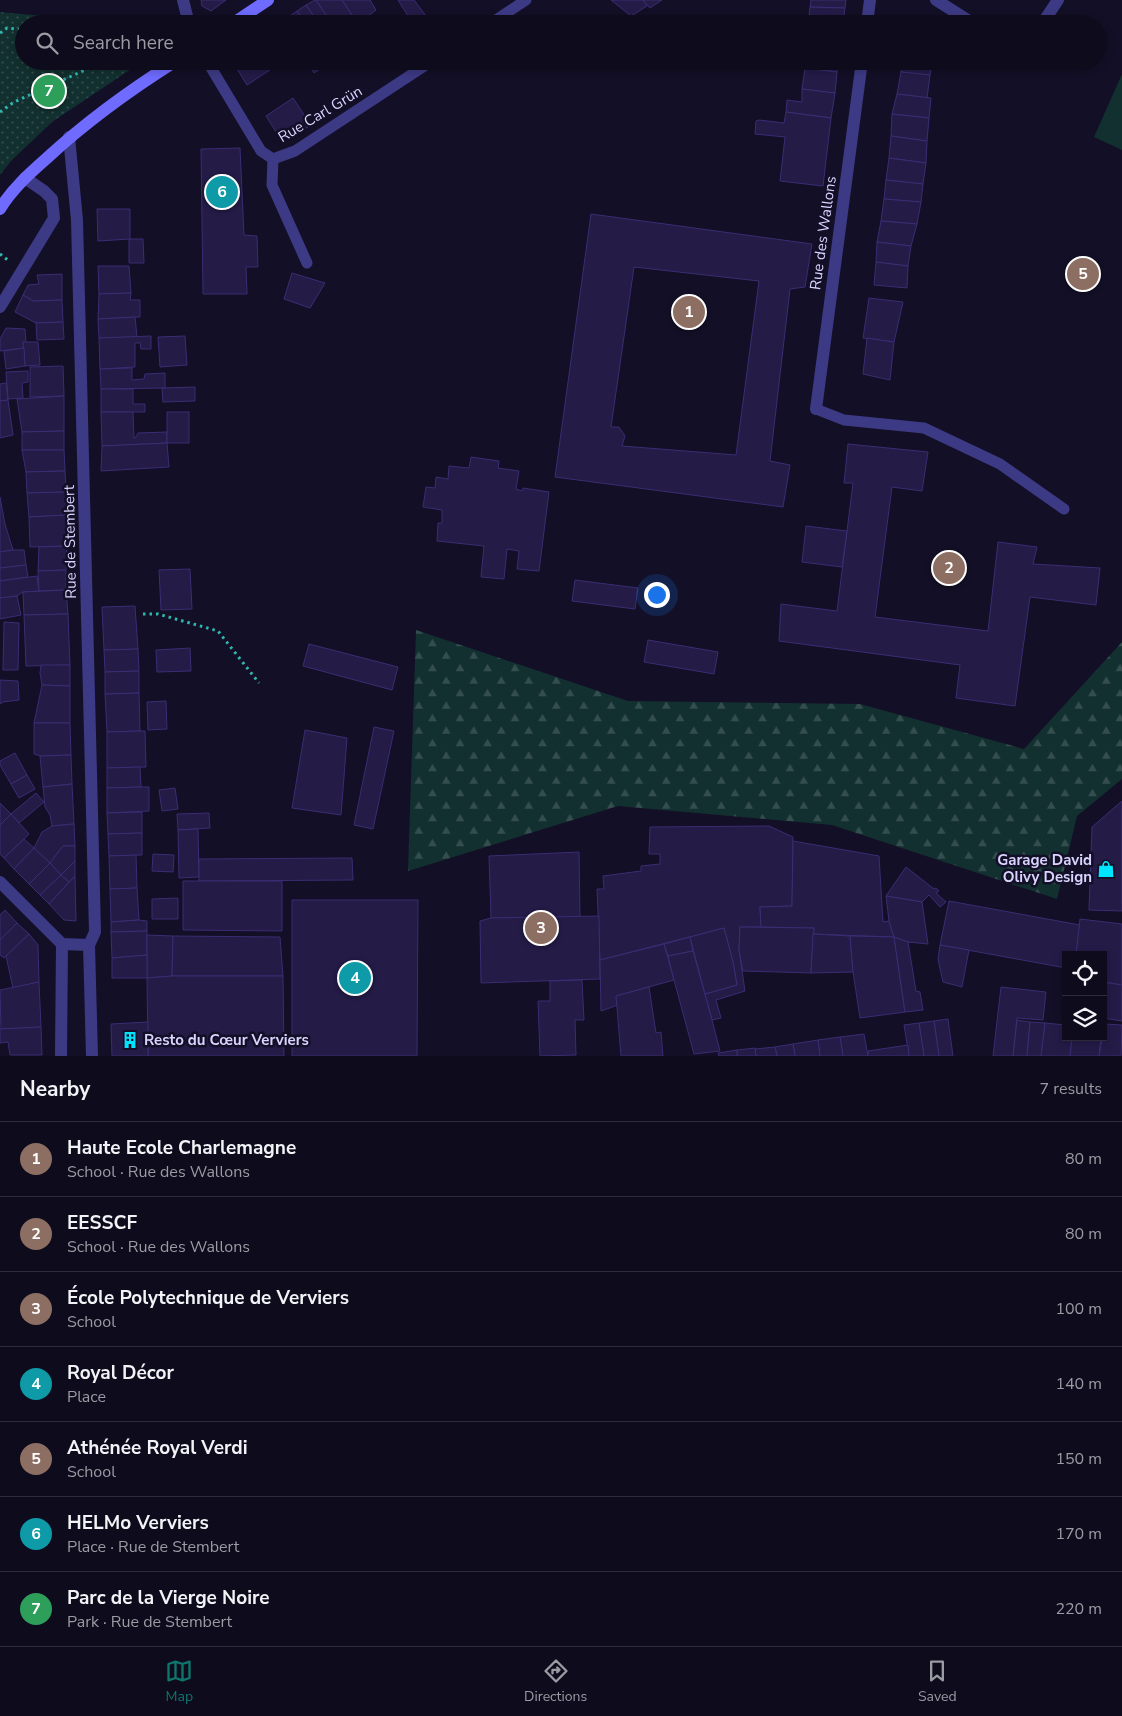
<!DOCTYPE html>
<meta charset="utf-8">
<style>
:root{--surface:#0e0b1c;--page:#171425;--text:#f1f3f6;--muted:#9b9ba3;--line:#2e2b3b;--accent:#0f766e}
body{margin:0;font-family:"Nunito Sans",sans-serif;background:var(--page);color:var(--text)}
.controls{position:absolute;right:15px;bottom:15px;display:grid;overflow:hidden;border-radius:0px;box-shadow:0 2px 8px #0003}
.controls button{width:45px;height:45px;display:grid;place-items:center;padding:0;border:0;border-bottom:1px solid var(--line);background:var(--surface);color:var(--text);font:25px sans-serif}
.you{position:absolute;left:656px;top:594px;width:18px;height:18px;margin:-12px;border:4px solid #fff;border-radius:50%;background:#1a73e8;box-shadow:0 0 0 8px #1a73e833}
.badge{display:grid;place-items:center;width:32px;height:32px;border-radius:50%;background:var(--accent);color:#fff;font-size:16px;font-weight:700}
.pin{position:absolute;translate:-50% -50%;border:2px solid #fff;box-shadow:0 1px 5px #0006}
.list{margin:0;padding:0;list-style:none}
h2{display:flex;justify-content:space-between;align-items:center;height:65px;margin:0;padding:0 20px;font-size:21px}
h2 small{font-size:16px;font-weight:400;color:var(--muted)}
.list li{display:grid;grid-template-columns:32px 1fr auto;gap:15px;align-items:center;box-sizing:border-box;height:75px;padding:0 20px;border-top:1px solid var(--line)}
.list b{display:block;font-size:19px;white-space:nowrap}
.list p{margin:0;font-size:16px;white-space:nowrap;color:var(--muted)}
.list em{font-size:16px;font-style:normal;color:var(--muted)}
.icon{flex:none;width:28px;height:28px;fill:none;stroke:currentColor;stroke-width:2;stroke-linecap:round;stroke-linejoin:round}
.map{position:relative;flex:none;width:1122px;height:1056px;overflow:hidden}
.search{position:absolute;background:var(--surface);box-shadow:0 2px 8px #0003;left:15px;right:15px;top:15px;height:55px;display:flex;align-items:center;gap:12px;box-sizing:border-box;padding:0 18px;border-radius:28px;color:var(--muted);font-size:19px}
.sheet{height:590px;background:var(--surface)}
nav{display:flex;justify-content:space-around;align-items:center;box-sizing:border-box;height:70px;border-top:1px solid var(--line);background:var(--surface);font-size:14px;color:var(--muted)}
nav a{display:grid;justify-items:center;gap:2px}
nav .on{color:var(--accent)}
.map>svg:first-child{display:block}
</style>
<div class="map">
<svg width="1122" height="1056" viewBox="0 0 1122 1056">
<defs>
<pattern id="forest-firs" width="22" height="20" patternUnits="userSpaceOnUse" patternTransform="scale(1.25)"><rect width="22" height="20" fill="#12302f"/><path d="M5 1l3.5 6h-7zM16 11l3.5 6h-7z" fill="#344d4e"/></pattern>
<pattern id="park-dots" width="8" height="8" patternUnits="userSpaceOnUse" patternTransform="scale(1.25)"><rect width="8" height="8" fill="#12302f"/><path d="M2 2h.1M6 6h.1" fill="none" stroke="#344d4e" stroke-width="1.8" stroke-linecap="round"/></pattern>
</defs>
<rect width="100%" height="100%" fill="#130f26"/>
<path fill="url(#forest-firs)" d="M416,630L628,701L860,704L1024,749L1122,642V779L1077,816L1057,899L832,825L618,806L408,871Z"/>
<path fill="url(#park-dots)" d="M0,12L131,24H24V61H143L52,122L11,161L0,175Z"/>
<path fill="#12302f" d="M1122,74V150L1094,137Z"/>
<g fill="#241b47" stroke="#3b2d73" fill-rule="evenodd">
<path d="M201,0H226L211,11L202,6Z"/>
<path d="M315,0H316L332,24H319L306,5Z"/>
<path d="M316,0H342L358,24H332Z"/>
<path d="M342,0H370L376,10L367,17L371,24H358Z"/>
<path d="M398,0H414L426,16L413,24Z"/>
<path d="M611,0H643L647,6L631,16Z"/>
<path d="M643,0H662L650,8Z"/>
<path d="M811,0H846L845,8L810,7Z"/>
<path d="M306,5L319,24H306L297,11Z"/>
<path d="M810,7L845,8L843,24H808Z"/>
<path d="M297,11L306,24H283L281,22Z"/>
<path d="M234,61H282V62L247,85L234,64Z"/>
<path d="M292,61H307L310,67L306,69L303,66L298,70Z"/>
<path d="M307,61H332L314,73Z"/>
<path d="M779,61H838L837,72L779,64Z"/>
<path d="M902,61H932L930,75L901,72Z"/>
<path d="M805,68L837,72L835,93L802,89Z"/>
<path d="M901,72L930,75L927,98L897,94Z"/>
<path d="M802,89L835,93L831,118L786,112L787,100L802,102Z"/>
<path d="M897,94L931,98L929,118L892,114Z"/>
<path d="M293,98L311,125L289,139L280,138L266,116Z"/>
<path d="M786,112L831,118L823,186L780,181L785,137L755,134L756,121L759,120L784,123Z"/>
<path d="M892,114L929,118L927,141L891,136Z"/>
<path d="M891,136L927,141L926,163L889,158Z"/>
<path d="M240,148L244,235L257,236L258,267H246L247,294H203L201,149Z"/>
<path d="M889,158L926,163L923,184L886,180Z"/>
<path d="M886,180L923,184L921,202L884,199Z"/>
<path d="M884,199L921,202L917,224L881,221Z"/>
<path d="M97,209H130V239L98,241Z"/>
<path d="M591,214L812,244L805,287L790,289L770,461L790,465L783,507L555,477ZM634,267L759,281L736,455L622,446L625,436L619,427H611Z"/>
<path d="M881,221L917,224L911,246L877,242Z"/>
<path d="M129,239H143L144,263H129Z"/>
<path d="M877,242L911,246L908,266L876,262Z"/>
<path d="M876,262L908,266L907,288L874,285Z"/>
<path d="M98,266H129L131,293L99,294Z"/>
<path d="M292,273L325,283L310,308L284,299Z"/>
<path d="M62,274V300L33,301L23,295L28,285L39,284L37,275Z"/>
<path d="M131,293L130,300H140V317L98,319L99,294Z"/>
<path d="M23,295L33,301L62,300L63,322L36,323L15,312Z"/>
<path d="M869,298L903,302L894,342L863,338Z"/>
<path d="M135,317L137,337L99,338L98,319Z"/>
<path d="M63,322L64,339L37,340L36,323Z"/>
<path d="M6,328L25,329L26,343L23,342L24,348L0,351V339Z"/>
<path d="M151,336V349H141L140,343H135V367L100,369L99,338Z"/>
<path d="M185,336L187,365L160,367L158,337Z"/>
<path d="M867,338L894,342L890,380L863,374Z"/>
<path d="M23,342H38L40,365L25,366Z"/>
<path d="M24,348L25,366L6,369L4,351Z"/>
<path d="M63,366L64,396L30,397V367Z"/>
<path d="M132,368V380L144,379L145,374L165,373V388L101,389L100,369Z"/>
<path d="M28,371V382L22,383L23,398L8,399L6,372Z"/>
<path d="M6,383L8,400L0,401V384Z"/>
<path d="M195,387V401L163,402L162,388Z"/>
<path d="M101,389H133V404H145V412H101Z"/>
<path d="M64,396V431L22,432L17,399Z"/>
<path d="M8,400L13,435L0,438V401Z"/>
<path d="M101,412H133L134,438L136,437L138,433L167,432V443L102,446Z"/>
<rect x="167" y="412" width="22" height="31"/>
<path d="M64,431V450H22V432Z"/>
<path d="M167,443L169,467L101,471L102,446Z"/>
<path d="M848,444L928,452L922,491L892,487L875,617L988,631L998,542L1037,547L1033,564L1100,568L1096,605L1030,597L1015,706L956,698L960,665L779,641L781,604L837,611L853,483H844Z"/>
<path d="M22,450H64L65,471L26,472Z"/>
<path d="M471,457L499,461L498,468L519,471L516,489L522,491L523,488L549,492L539,571L517,569L519,551L507,549L504,579L481,577L484,546L437,541L438,523H442V510L423,507L426,487L435,488L436,477L448,479L449,466L469,468Z"/>
<path d="M65,471L66,492L27,493L26,472Z"/>
<path d="M66,492V515L29,517L27,493Z"/>
<path d="M0,497L5,524L13,550L0,552Z"/>
<path d="M66,515L67,546L30,547L29,517Z"/>
<path d="M806,526L847,531L842,567L802,562Z"/>
<path d="M67,546L66,570L38,571L39,547Z"/>
<path d="M13,550H24L26,565L0,568V552Z"/>
<path d="M26,565L28,577L0,581V568Z"/>
<path d="M190,569L192,609L161,610L159,570Z"/>
<path d="M66,570V590L39,591L38,571Z"/>
<path d="M37,576L39,591L23,592L17,596L0,598V581Z"/>
<path d="M575,580L638,588L635,609L572,601Z"/>
<path d="M66,590L68,614L24,615L23,592Z"/>
<path d="M17,596L21,615L0,619V598Z"/>
<path d="M135,606L138,649L104,650L102,607Z"/>
<path d="M68,614L70,665L26,666L24,615Z"/>
<path d="M4,622L19,623L18,670H3Z"/>
<path d="M648,640L718,652L714,674L644,662Z"/>
<path d="M309,644L398,667L392,690L303,666Z"/>
<path d="M190,648L191,671L157,672L156,650Z"/>
<path d="M138,649L139,671L105,672L104,650Z"/>
<path d="M41,665H70V686L42,685L40,673Z"/>
<path d="M139,671V693L105,694V672Z"/>
<path d="M0,680L18,681L19,700L3,702L0,704Z"/>
<path d="M42,685L70,686V723H34Z"/>
<path d="M139,693L140,731L107,732L105,694Z"/>
<path d="M166,701L167,729L148,730L147,702Z"/>
<path d="M34,723H70L71,755L40,756L34,754Z"/>
<path d="M374,727L394,731L373,829L354,825Z"/>
<path d="M305,730L347,738L341,815L292,808Z"/>
<path d="M140,731H145L146,767L107,768V732Z"/>
<path d="M15,753L27,775L11,784L0,765V761Z"/>
<path d="M71,755L72,784L43,787L40,756Z"/>
<path d="M140,767L141,787L107,788V768Z"/>
<path d="M27,775L35,789L19,798L11,784Z"/>
<path d="M72,784L74,824L52,826L50,815L45,807L43,787Z"/>
<path d="M141,787H149V811L107,813V788Z"/>
<path d="M175,788L178,809L162,811L159,790Z"/>
<path d="M36,793L44,802L19,823L11,814Z"/>
<path d="M1122,801V911L1089,910L1092,827Z"/>
<path d="M0,803L11,814L0,825Z"/>
<path d="M142,812V833L108,834L107,813Z"/>
<path d="M209,813L210,828L178,830L177,814Z"/>
<path d="M11,814L29,834L4,858L0,854V825Z"/>
<path d="M74,824L75,846H63L50,863L34,848L42,832L52,826Z"/>
<path d="M769,826L793,837L792,906L760,907L761,927H740L739,950L745,991L716,1000L721,1018L712,1020L705,994L737,985L733,962L724,928L600,960L597,889H604L603,876L641,871V866L660,864V854H649L650,827Z"/>
<path d="M198,829L199,877L179,878L178,830Z"/>
<path d="M142,833V855L109,856L108,834Z"/>
<path d="M24,839L34,848L14,869L4,858Z"/>
<path d="M793,841L879,856L883,922L889,921L894,937L813,934L814,928L761,927L760,907L792,906Z"/>
<path d="M63,846H75V861L61,875L50,863Z"/>
<path d="M34,848L50,863L29,884L14,869Z"/>
<path d="M579,852L580,918H491L489,856Z"/>
<path d="M153,854L174,855L173,872L152,871Z"/>
<path d="M136,855L137,888L110,889L109,856Z"/>
<path d="M352,858L353,880L199,881V859Z"/>
<path d="M75,861V876L69,882L61,875Z"/>
<path d="M50,863L61,875L40,895L29,884Z"/>
<path d="M906,867L934,889L936,888L939,891L936,893L946,902L940,907L929,895L922,902L886,896Z"/>
<path d="M61,875L69,882L49,904L40,895Z"/>
<path d="M75,876L76,921L64,920L49,904Z"/>
<path d="M183,881H282V931L183,930Z"/>
<path d="M137,888L139,920L111,922L110,889Z"/>
<path d="M886,896L922,902L928,944L908,942L894,937L889,921Z"/>
<path d="M178,898V919H152V899Z"/>
<path d="M292,900H418L417,1056H292Z"/>
<path d="M949,901L1080,925L1076,955H1066V968L940,945Z"/>
<path d="M5,910L17,923L0,940V915Z"/>
<path d="M599,916L600,979L481,983L480,921L491,918Z"/>
<path d="M1080,919L1122,924V985L1103,982V955H1076Z"/>
<path d="M139,920L147,921V931L111,932V922Z"/>
<path d="M17,923L29,934L4,958L0,955V940Z"/>
<path d="M740,927L814,928L811,973L743,971L739,950Z"/>
<path d="M724,928L733,962L737,985L705,994L690,937Z"/>
<path d="M147,931V955L112,958L111,932Z"/>
<path d="M29,934L38,945L39,982L13,988L6,956Z"/>
<path d="M813,934L850,936L853,972L811,973Z"/>
<path d="M147,935L173,936L172,976L147,978Z"/>
<path d="M173,936L280,937L283,976H172Z"/>
<path d="M850,936L894,937L905,1012L860,1018L853,972Z"/>
<path d="M690,937L693,951L668,956L664,944Z"/>
<path d="M894,937L908,942L916,991L920,992L923,1010L905,1012Z"/>
<path d="M664,944L674,980L616,996L618,1005L601,1011L600,960Z"/>
<path d="M940,945L969,950L962,987L943,982L938,959Z"/>
<path d="M693,951L712,1020L720,1051L694,1054L674,980L668,956Z"/>
<path d="M147,955V978H112V958Z"/>
<path d="M172,976H283L284,1056H148L147,978Z"/>
<path d="M582,980L584,1020H575L576,1055L540,1056L538,1001H550V981Z"/>
<path d="M39,982L41,1027L1,1029L0,990Z"/>
<path d="M1103,982L1122,985V1021L1103,1018Z"/>
<path d="M649,987L656,1033L661,1032L663,1056H621L616,996Z"/>
<path d="M1001,987L1046,992L1043,1020L1017,1018L1013,1056H993Z"/>
<path d="M948,1019L953,1056H939L934,1021Z"/>
<path d="M1017,1020L1030,1022L1027,1056H1013Z"/>
<path d="M934,1021L939,1056H924L919,1023Z"/>
<path d="M148,1022V1056H112L111,1024Z"/>
<path d="M1030,1022L1045,1023L1041,1056H1027Z"/>
<path d="M919,1023L924,1056H909L904,1025Z"/>
<path d="M1045,1023L1066,1025V1037H1072L1070,1056H1041Z"/>
<path d="M1105,1024L1122,1025L1121,1056H1099Z"/>
<path d="M41,1027L42,1055H10L8,1042L0,1043V1029Z"/>
<path d="M864,1034L868,1056H843L840,1037Z"/>
<path d="M840,1037L843,1056H820L818,1040Z"/>
<path d="M1072,1037H1101L1099,1056H1070Z"/>
<path d="M818,1040L820,1056H795L793,1044Z"/>
<path d="M793,1044L795,1056H777L775,1047Z"/>
<path d="M908,1045L909,1056H868V1051Z"/>
<path d="M775,1047L777,1056H756L755,1049Z"/>
<path d="M755,1048L756,1056H737V1050Z"/>
<path d="M737,1050V1056H719L718,1053Z"/>
</g>
<g fill="none" stroke-linecap="round" stroke-linejoin="round">
<g stroke="#2fb8b0" stroke-width="3" stroke-dasharray="2.5 4" stroke-linecap="butt">
<path d="M0,33L7,28L24,30"/>
<path d="M0,112L14,102L105,61"/>
<path d="M0,254L9,261"/>
<path d="M143,614H158L218,631L259,683"/>
</g>
<g stroke="#3d3a85" stroke-width="11">
<path d="M490,24L526,0"/>
<path d="M207,61L261,151L273,159L295,151L432,61"/>
<path d="M273,159L272,185L307,263"/>
<path d="M816,409L844,420L924,428L1000,464L1064,509"/>
</g>
<g stroke="#3d3a85" stroke-width="12">
<path d="M183,0L189,24"/>
<path d="M936,0L974,24"/>
<path d="M867,24L870,0"/>
<path d="M1042,24L1058,0"/>
<path d="M69,137L77,220L95,932L89,945L92,1056"/>
<path d="M0,307L54,218L52,199L44,191L25,178"/>
<path d="M816,409L862,61"/>
<path d="M0,882L62,944L89,945"/>
<path d="M61,1056L62,944"/>
</g>
<g stroke="#6f6bff" stroke-width="12">
<path d="M232,24L268,0"/>
<path d="M0,209C12,189 30,173 47,158C87,121 130,90 176,61"/>
</g>
</g>
<defs>
<g id="shop-bare" transform="scale(1.35)"><path d="M-5-2.5h2.3a2.7 3.5 0 0 1 5.4 0H5L5.5 6h-11ZM-1.5-2.5h3a1.5 2.3 0 0 0-3 0Z" fill="#00e5ff" stroke="#130f26" stroke-width="2.5" paint-order="stroke"/></g>
<g id="building-bare" transform="scale(1.35)"><path d="M-4-6H4V6H1V3H-1V6H-4ZM-2.5-4.3h1.7v1.8h-1.7ZM.8-4.3h1.7v1.8H.8ZM-2.5-1h1.7V.8h-1.7ZM.8-1h1.7V.8H.8Z" fill="#00e5ff" stroke="#130f26" stroke-width="2.5" paint-order="stroke"/></g>
</defs>
<g fill-rule="evenodd">
<use href="#shop-bare" x="1106" y="869"/>
<use href="#building-bare" x="130" y="1040"/>
</g>
<g text-anchor="middle" stroke-width="5" stroke-linejoin="round" paint-order="stroke">
<g font-size="15" fill="#d9d4ff" stroke="#130f26">
<text transform="translate(320 114) rotate(-31)" y="5">Rue Carl Grün</text>
<text transform="translate(823 233) rotate(-82)" y="5">Rue des Wallons</text>
<text transform="translate(70 542) rotate(-91)" y="5">Rue de Stembert</text>
</g>
<g font-size="15" font-weight="bold" fill="#d9d4ff" stroke="#130f26" text-anchor="end">
<text x="1092" y="865">Garage David<tspan x="1092" dy="17">Olivy Design</tspan></text>
<text x="144" y="1045" text-anchor="start">Resto du Cœur Verviers</text>
</g>
</g>
</svg>
<div class="controls">
<button><svg class="icon" aria-label="locate" viewBox="0 0 24 24"><circle cx="12" cy="12" r="6"/><path d="M12 2v4M12 18v4M2 12h4M18 12h4"/></svg></button>
<button><svg class="icon" aria-label="layers" viewBox="0 0 24 24"><path d="M12 4l9 5-9 5-9-5zM3 14l9 5 9-5"/></svg></button>
</div>
<div class="you"></div>
<div class="pin badge" style="left:689px;top:312px;background:#8d6e63">1</div>
<div class="pin badge" style="left:949px;top:568px;background:#8d6e63">2</div>
<div class="pin badge" style="left:541px;top:928px;background:#8d6e63">3</div>
<div class="pin badge" style="left:355px;top:978px;background:#0f9aa8">4</div>
<div class="pin badge" style="left:1083px;top:274px;background:#8d6e63">5</div>
<div class="pin badge" style="left:222px;top:192px;background:#0f9aa8">6</div>
<div class="pin badge" style="left:49px;top:91px;background:#2e9e5b">7</div>
<div class="search"><svg class="icon" aria-label="search" viewBox="0 0 24 24"><circle cx="10" cy="10" r="6"/><path d="M15 15l6 6"/></svg>Search here</div>
</div>
<section class="sheet">
<h2>Nearby<small>7 results</small></h2>
<ul class="list">
<li><span class="badge" style="background:#8d6e63">1</span><div><b>Haute Ecole Charlemagne</b><p>School · Rue des Wallons</p></div><em>80 m</em></li>
<li><span class="badge" style="background:#8d6e63">2</span><div><b>EESSCF</b><p>School · Rue des Wallons</p></div><em>80 m</em></li>
<li><span class="badge" style="background:#8d6e63">3</span><div><b>École Polytechnique de Verviers</b><p>School</p></div><em>100 m</em></li>
<li><span class="badge" style="background:#0f9aa8">4</span><div><b>Royal Décor</b><p>Place</p></div><em>140 m</em></li>
<li><span class="badge" style="background:#8d6e63">5</span><div><b>Athénée Royal Verdi</b><p>School</p></div><em>150 m</em></li>
<li><span class="badge" style="background:#0f9aa8">6</span><div><b>HELMo Verviers</b><p>Place · Rue de Stembert</p></div><em>170 m</em></li>
<li><span class="badge" style="background:#2e9e5b">7</span><div><b>Parc de la Vierge Noire</b><p>Park · Rue de Stembert</p></div><em>220 m</em></li>
</ul>
</section>
<nav>
<a class="on"><svg class="icon" aria-label="map" viewBox="0 0 24 24"><path d="M3 6l6-2 6 2 6-2v14l-6 2-6-2-6 2zM9 4v14M15 6v14"/></svg>Map</a>
<a><svg class="icon" aria-label="directions" viewBox="0 0 24 24"><path d="M12 3l9 9-9 9-9-9zM9 14v-3h6M13 9l2 2-2 2"/></svg>Directions</a>
<a><svg class="icon" aria-label="saved" viewBox="0 0 24 24"><path d="M7 4h10v16l-5-4-5 4z"/></svg>Saved</a>
</nav>
